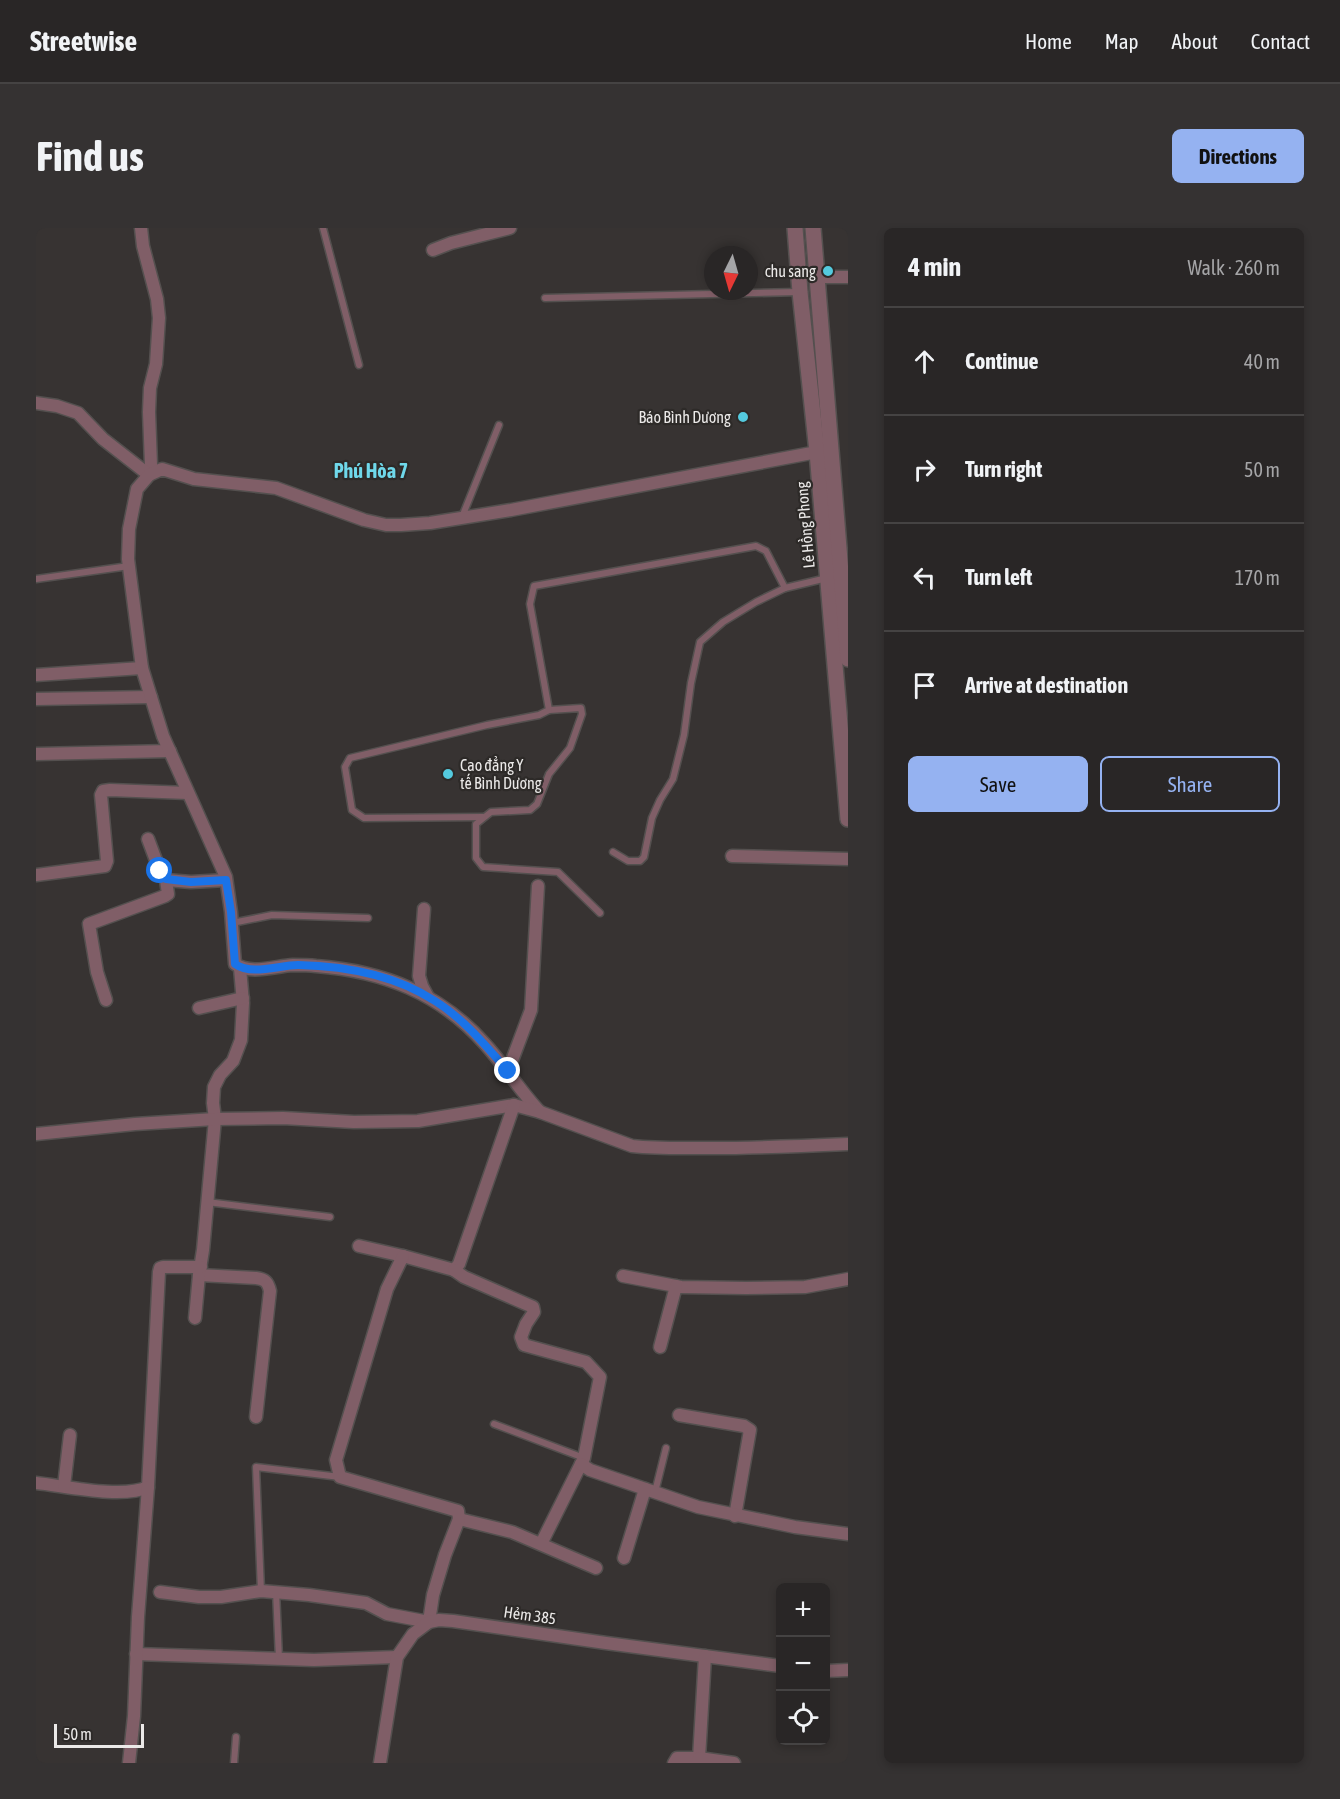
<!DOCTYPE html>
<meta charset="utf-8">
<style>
:root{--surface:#292626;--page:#353232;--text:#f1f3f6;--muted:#a5a5a7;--line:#454343;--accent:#95b2f1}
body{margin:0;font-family:"Asap Condensed",sans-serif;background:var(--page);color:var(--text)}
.controls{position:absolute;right:18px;bottom:18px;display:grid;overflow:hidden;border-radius:9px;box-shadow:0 3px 9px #0003}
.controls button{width:54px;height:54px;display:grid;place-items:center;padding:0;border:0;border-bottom:2px solid var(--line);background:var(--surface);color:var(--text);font:30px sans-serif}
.compass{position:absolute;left:668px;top:18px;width:54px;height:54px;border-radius:50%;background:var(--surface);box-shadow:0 3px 9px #0003;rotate:185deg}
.scale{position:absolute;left:18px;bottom:15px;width:90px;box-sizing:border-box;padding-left:6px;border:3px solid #ebe9e8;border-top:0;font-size:16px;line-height:21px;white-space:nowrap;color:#ebe9e8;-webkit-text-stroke:4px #2d2a28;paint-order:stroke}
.stop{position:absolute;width:18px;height:18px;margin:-14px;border:4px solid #1a73e8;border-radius:50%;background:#fff}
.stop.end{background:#1a73e8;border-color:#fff;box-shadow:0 2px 6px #0008}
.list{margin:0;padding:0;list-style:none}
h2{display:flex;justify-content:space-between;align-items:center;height:78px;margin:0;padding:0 24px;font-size:26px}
h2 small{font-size:20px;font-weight:400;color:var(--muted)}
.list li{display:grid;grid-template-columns:39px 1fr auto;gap:18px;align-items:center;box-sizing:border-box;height:108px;padding:0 24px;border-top:2px solid var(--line)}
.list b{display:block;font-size:22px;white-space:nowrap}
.list em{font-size:20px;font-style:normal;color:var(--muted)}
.actions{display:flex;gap:12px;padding:18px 24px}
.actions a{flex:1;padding:14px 0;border:2px solid var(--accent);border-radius:9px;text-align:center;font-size:21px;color:var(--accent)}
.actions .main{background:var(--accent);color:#111}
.icon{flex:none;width:33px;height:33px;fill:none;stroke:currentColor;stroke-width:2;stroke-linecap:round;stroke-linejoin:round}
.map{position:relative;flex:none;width:812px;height:1535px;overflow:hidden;border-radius:9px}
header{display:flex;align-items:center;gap:36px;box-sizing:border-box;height:84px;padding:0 30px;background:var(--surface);border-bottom:2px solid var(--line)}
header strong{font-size:28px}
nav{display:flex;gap:33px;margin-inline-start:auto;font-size:21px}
.intro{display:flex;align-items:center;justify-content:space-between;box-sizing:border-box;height:144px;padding:0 36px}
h1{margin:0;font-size:42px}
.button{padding:15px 27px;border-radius:9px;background:var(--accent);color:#111;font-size:21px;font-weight:700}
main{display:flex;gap:36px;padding:0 36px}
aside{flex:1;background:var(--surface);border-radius:9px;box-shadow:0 3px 9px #0003}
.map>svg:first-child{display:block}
</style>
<header>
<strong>Streetwise</strong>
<nav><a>Home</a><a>Map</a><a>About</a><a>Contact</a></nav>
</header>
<div class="intro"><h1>Find us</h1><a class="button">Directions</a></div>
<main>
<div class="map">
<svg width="812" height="1535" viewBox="0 0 812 1535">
<rect width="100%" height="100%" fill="#373332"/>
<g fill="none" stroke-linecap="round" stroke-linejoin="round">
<g stroke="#54504f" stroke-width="9">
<g id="service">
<path d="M287,0L323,137"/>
<path d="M509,70L763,64"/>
<path d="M426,289L463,197"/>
<path d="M0,351L93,338"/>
<path d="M513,482L545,480L546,486L534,520L513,546L501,576L494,582L455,584L440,596V630L447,639L522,644L564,685"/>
<path d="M447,589L328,590L316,582L309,539L314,530L451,497L503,487L513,482L494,376L498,358L720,318L730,323L749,360"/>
<path d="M577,624L592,633H604L608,629L616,590L624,572L637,551L648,507L655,455L664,414L687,394L720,374L749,360L791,350"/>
<path d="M196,695L236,687L332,690"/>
<path d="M171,974L294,989"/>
<path d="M458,1196L548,1230"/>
<path d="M619,1264L630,1220"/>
<path d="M225,1363L220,1239L304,1249"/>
<path d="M240,1363L243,1431"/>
<path d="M198,1535L200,1509"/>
</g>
</g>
<g stroke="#54504f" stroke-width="15">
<g id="minor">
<path d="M105,0L107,18L121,71L123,90L120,136L114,160L113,184L115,237L117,244"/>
<path d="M397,22L415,15L474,0"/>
<path d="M781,49H812"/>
<path d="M0,175L21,178L42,185L67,211L113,247"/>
<path d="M0,447L106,440"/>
<path d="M0,471L115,469"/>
<path d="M0,526L134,523"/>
<path d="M112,611L124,643L130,652L155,654L190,652"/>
<path d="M696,628L812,631"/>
<path d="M0,647L69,638L71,633L65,567L67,563L74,562L152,565"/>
<path d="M388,681L383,748L386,758L392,769"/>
<path d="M204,740L207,775L205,812L197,833L184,847L178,859L177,875L179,891L167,1022L163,1047L220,1050C229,1051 232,1054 234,1063L220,1189"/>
<path d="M70,772L61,744L53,696L129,668L132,666L130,652"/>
<path d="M163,780L207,770"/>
<path d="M472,843L495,782L502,658"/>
<path d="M504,884C484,863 469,838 449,816C404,765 347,743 280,738C272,737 264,737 257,737C239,738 215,747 199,736L195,684L190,649L127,508L106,440L92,331L93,301L101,261L113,247L126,241L158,251L240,260L328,292L350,297H365L394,295L475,282L781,224"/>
<path d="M0,906L99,896L179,891L247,890L318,894L382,893L478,877L504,884L596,918C623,921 649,920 676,920C721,920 767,918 812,916"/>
<path d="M323,1018L367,1028L418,1042L423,1036L478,877"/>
<path d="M418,1042L428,1049L497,1079L498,1084L490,1096L485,1109L488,1117L550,1134L564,1149L548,1230L505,1316"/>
<path d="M587,1048L645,1059L710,1060L769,1059L812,1051"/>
<path d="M159,1090L163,1047"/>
<path d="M624,1119L640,1058"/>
<path d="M643,1187L708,1198L714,1202L699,1288"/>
<path d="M545,1236L554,1242L662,1279L759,1299L812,1306"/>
<path d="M0,1255C29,1258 86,1271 112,1259L123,1044L124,1040L127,1039H165"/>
<path d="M28,1258L34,1207"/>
<path d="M423,1291L476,1304L560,1340"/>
<path d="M588,1330L609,1261"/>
<path d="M124,1364L163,1369H185L225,1363L273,1367L330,1375L351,1386L393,1394L397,1367L409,1327L423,1291L422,1283L304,1249L300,1232L351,1061L367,1028"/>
<path d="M100,1426L278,1432L361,1429"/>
<path d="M790,1443L812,1442"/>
<path d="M93,1535L98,1488L102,1389L112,1259"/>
<path d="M344,1535L361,1429L377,1406L393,1394L403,1392L417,1393L570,1415L744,1438"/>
<path d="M638,1535L641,1530H663L669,1428"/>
<path d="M663,1535V1530L698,1535"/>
</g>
</g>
<g stroke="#54504f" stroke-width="18">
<g id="tertiary">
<path d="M759,0L764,64L781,224L812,591"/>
<path d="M777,0L812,431"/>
</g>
</g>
<use href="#service" stroke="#805e67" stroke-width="6"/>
<use href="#minor" stroke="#805e67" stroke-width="12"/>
<use href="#tertiary" stroke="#805e67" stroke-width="15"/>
</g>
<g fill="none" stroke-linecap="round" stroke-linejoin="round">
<path stroke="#1a73e8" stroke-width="8" d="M124,643L130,651L155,654L190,652L195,684L199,736C216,748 243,737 262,737C309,738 359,747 399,773C428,791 450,818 472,843"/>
</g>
<g fill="#54cade" stroke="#2d2a28" stroke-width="2">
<circle cx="792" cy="43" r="6"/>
<circle cx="707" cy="189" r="6"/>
<circle cx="412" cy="546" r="6"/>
</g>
<g text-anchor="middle" stroke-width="4.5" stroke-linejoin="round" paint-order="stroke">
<g font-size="16" fill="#ebe9e8" stroke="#2d2a28" text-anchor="end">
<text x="780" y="49">chu sang</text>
<text x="695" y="195">Báo Bình Dương</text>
<text x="424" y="543" text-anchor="start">Cao đẳng Y<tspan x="424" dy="18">tế Bình Dương</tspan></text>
</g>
<g font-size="16" fill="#ebe9e8" stroke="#2d2a28">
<text transform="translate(769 297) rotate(-95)" y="6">Lê Hồng Phong</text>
<text transform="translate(494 1387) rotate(8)" y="6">Hẻm 385</text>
</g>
<g font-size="20" font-weight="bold" fill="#6fd8ea" stroke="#2d2a28">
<text x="335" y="250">Phú Hòa 7</text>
</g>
</g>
</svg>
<div class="controls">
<button>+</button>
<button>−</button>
<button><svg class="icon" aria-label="locate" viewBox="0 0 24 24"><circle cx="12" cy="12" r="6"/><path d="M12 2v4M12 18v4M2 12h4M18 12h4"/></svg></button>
</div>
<svg class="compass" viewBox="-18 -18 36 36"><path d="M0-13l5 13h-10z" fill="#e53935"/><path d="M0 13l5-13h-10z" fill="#a5a5a7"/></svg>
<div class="scale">50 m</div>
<div class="stop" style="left:124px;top:643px"></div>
<div class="stop end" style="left:472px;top:843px"></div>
</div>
<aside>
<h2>4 min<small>Walk · 260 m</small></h2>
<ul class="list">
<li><svg class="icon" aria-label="ahead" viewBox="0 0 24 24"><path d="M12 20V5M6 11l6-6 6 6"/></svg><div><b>Continue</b></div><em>40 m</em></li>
<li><svg class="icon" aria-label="right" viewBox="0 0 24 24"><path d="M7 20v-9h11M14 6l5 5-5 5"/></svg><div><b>Turn right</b></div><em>50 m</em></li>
<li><svg class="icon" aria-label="left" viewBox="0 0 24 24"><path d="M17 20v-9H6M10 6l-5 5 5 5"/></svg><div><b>Turn left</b></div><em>170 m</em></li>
<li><svg class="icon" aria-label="arrive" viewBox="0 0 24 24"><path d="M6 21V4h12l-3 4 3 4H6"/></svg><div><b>Arrive at destination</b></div></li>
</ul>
<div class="actions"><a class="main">Save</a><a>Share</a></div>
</aside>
</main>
